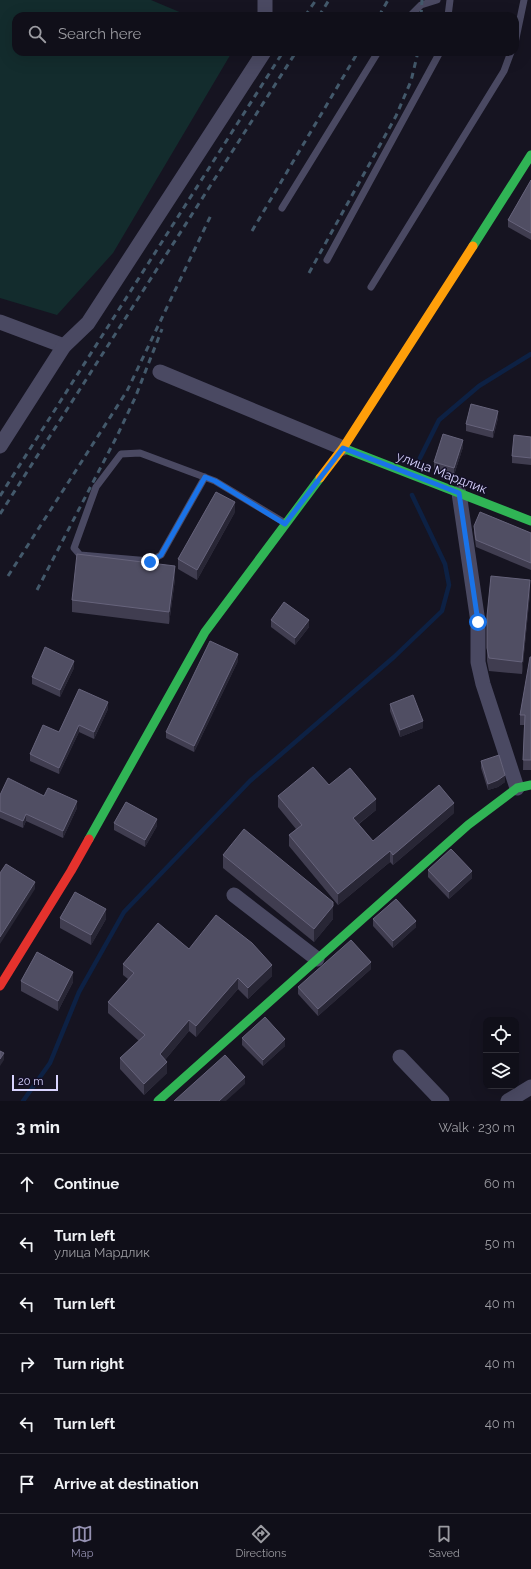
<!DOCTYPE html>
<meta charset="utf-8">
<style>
:root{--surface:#100f19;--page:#191822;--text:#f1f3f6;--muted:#9c9ca2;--line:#302f38;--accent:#9591b1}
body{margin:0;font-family:Raleway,sans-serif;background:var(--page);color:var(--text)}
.controls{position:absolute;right:12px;bottom:12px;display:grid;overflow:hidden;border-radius:8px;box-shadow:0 4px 16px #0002}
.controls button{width:36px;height:36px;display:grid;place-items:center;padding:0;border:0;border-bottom:1px solid var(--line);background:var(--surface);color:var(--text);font:20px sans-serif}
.scale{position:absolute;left:12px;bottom:10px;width:46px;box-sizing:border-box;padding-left:4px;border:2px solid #d9d4ff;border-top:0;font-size:11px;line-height:14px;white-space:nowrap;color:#d9d4ff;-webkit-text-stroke:3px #130f26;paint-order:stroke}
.stop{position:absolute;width:12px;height:12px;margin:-9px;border:3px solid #1a73e8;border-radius:50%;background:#fff}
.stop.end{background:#1a73e8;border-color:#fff;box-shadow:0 1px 4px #0008}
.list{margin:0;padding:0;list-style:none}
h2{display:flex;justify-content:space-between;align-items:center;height:52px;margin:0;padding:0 16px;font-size:17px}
h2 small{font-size:13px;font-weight:400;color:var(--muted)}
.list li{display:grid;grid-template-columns:26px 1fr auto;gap:12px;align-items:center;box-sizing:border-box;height:60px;padding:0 16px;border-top:1px solid var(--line)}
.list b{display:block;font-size:15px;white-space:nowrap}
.list p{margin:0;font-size:13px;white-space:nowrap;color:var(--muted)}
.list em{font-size:13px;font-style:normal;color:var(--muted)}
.icon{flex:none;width:22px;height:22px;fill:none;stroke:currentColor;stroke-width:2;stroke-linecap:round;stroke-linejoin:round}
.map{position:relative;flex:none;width:531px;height:1101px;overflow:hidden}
.search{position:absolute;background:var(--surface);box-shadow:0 4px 16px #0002;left:12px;right:12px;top:12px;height:44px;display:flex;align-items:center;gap:10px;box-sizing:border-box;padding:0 14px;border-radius:12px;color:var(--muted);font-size:15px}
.sheet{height:412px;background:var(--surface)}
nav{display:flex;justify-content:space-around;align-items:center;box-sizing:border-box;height:56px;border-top:1px solid var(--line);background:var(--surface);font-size:11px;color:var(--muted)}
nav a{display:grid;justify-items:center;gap:2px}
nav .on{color:var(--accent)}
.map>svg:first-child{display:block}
</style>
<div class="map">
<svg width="531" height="1101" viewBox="0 0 531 1101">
<rect width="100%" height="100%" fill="#161421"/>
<path fill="#132c2d" d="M0,0H151L189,16H16V52H232L113,253L57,315L0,298Z"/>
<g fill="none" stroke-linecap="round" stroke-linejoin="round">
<g stroke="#0d2144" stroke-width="4.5">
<path d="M420,458L439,420L479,386L531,354"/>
<path d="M23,1101L50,1063L79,992L124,912L250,781L394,657L442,611L449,585L445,564L412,495"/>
</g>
<g stroke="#4a4962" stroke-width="7">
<path d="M410,16L421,5L437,0"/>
<path d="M448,16L450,0"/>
<path d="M515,43L524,0"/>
<path d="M282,208L378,52"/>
<path d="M327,260L440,52"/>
<path d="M371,287L504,71L511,52"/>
<path d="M205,477L161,555L150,561L80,555L74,548L96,487L121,454L140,453L215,481L285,523"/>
</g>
<g stroke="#4a4962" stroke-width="15">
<path d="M265,0V16"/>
<path d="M0,322L64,346"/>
<path d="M160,372L343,448"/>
<path d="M0,446L64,346L88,323L264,52"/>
<path d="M459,493L478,622V662L483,684L517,788"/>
<path d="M234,895L317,959"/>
<path d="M400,1057L442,1101"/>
<path d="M508,1101L531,1087"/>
</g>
<g stroke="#30b455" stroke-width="9">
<path d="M473,246L531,155"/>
<path d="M343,448L531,521"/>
<path d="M89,839L205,632L320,478"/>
<path d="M158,1101L468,825L517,788L531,785"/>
</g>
<path stroke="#ff9f0a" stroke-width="9" d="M320,478L343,448L473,246"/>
<path stroke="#e5322d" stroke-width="9" d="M0,986L71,871L89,839"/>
<g stroke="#43596b" stroke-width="3" stroke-dasharray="6 5" stroke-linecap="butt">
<path d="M305,16L316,0"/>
<path d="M319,16L329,0"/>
<path d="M379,16L388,0"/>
<path d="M421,16L422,0"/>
<path d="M252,231L358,52"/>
<path d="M309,273L396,116L411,81L418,52"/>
<path d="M0,496L283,52"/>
<path d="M0,514L296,52"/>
<path d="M8,576L127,391L212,213"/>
<path d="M37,590L117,436L135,398L162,329"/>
</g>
</g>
<g fill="#403d50">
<path d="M531,180V240L508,227V220Z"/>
<path d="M498,418L493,438L466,431V424Z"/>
<path d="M531,437V465L512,463V456Z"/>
<path d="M463,447L454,475L434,469V462Z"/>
<path d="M235,512L197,580L178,569V559Z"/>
<path d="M474,526L531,533V570L476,547L474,533Z"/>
<path d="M175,579L169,624L72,612V600Z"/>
<path d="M530,593L522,674L489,671L487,661V616Z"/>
<path d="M271,620L309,627L295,645L271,627Z"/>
<path d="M531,657V770H523L524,725H520V715Z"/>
<path d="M238,661L194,752L166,738V732Z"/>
<path d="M74,668L60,697L32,684V677Z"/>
<path d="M390,704L423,728L400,737L390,711Z"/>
<path d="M108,709L94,739L79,732L59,774L30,761V754L59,732Z"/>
<path d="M481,761L505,782L498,787L488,790L481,768Z"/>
<path d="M329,785L376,810L359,824L373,841L454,813L393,865L390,862L338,905L289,846V835L296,829L278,807V796Z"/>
<path d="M0,795L44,796L77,808L63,838L26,821L23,828L0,818Z"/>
<path d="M114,823L157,826L145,847L114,830Z"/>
<path d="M223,855L333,919L314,942L223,868Z"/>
<path d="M428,870L472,878L449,899L428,877Z"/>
<path d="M60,918L106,919L91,945L60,928Z"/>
<path d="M373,919L416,927L393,948L373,926Z"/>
<path d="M189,949L272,976L248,999L238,989L196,1037L189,1031L165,1060L167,1073L144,1095L120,1069V1058L139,1041L108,1013V1002L128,979L123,975V964Z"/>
<path d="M371,969L318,1016L298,994V987Z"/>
<path d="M21,981L73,982L58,1011L21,991Z"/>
<path d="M242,1038L285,1046L263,1066L242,1045Z"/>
</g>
<g fill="#282635">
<path d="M498,411V418L493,438V431Z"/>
<path d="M463,440V447L454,475V468Z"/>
<path d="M235,502V512L197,580V570Z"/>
<path d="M175,566V579L169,624V612Z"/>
<path d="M530,580V593L522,674V662Z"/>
<path d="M309,620V627L295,645V638Z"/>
<path d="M238,654V661L194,752V746Z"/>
<path d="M74,661V668L60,697V690Z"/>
<path d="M108,702V709L94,739V732Z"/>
<path d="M423,721V728L400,737V730Z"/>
<path d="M79,725V732L59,774V768Z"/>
<path d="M505,775V782L498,787L488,790V784Z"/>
<path d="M376,799V810L353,828V818Z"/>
<path d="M77,801V808L63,838V831Z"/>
<path d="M454,803V813L393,865V855Z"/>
<path d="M26,814V821L23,828V821Z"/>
<path d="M157,819V826L145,847V840Z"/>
<path d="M390,851V862L338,905V894Z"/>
<path d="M472,871V878L449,899V892Z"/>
<path d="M35,882V889L0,944V937Z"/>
<path d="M333,906V919L314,942V929Z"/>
<path d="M106,909V919L91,945V935Z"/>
<path d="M416,921V927L393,948V941Z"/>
<path d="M371,962V969L318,1016V1009Z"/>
<path d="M272,965V976L248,999V988Z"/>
<path d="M73,972V982L58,1011V1001Z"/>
<path d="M238,978V989L196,1037V1026Z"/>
<path d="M189,1020V1031L160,1066V1054Z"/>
<path d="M285,1039V1046L263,1066V1060Z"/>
<path d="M4,1053V1060L0,1066V1059Z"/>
<path d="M167,1062V1073L144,1095V1084Z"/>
<path d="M245,1077V1084L226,1101H219Z"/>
</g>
<g fill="#504e63" stroke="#66637b">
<path d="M531,180V233L508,220Z"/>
<path d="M471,404L498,411L493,431L466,424Z"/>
<path d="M443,434L463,440L454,468L434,462Z"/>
<path d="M514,435L531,437V458L512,456Z"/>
<path d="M216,492L235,502L197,570L178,559Z"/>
<path d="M480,512L531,533V563L476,540L474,526Z"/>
<path d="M77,554L175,566L169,612L72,600Z"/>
<path d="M491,576L530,580L522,662L489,658L487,648V616Z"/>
<path d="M284,602L309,620L295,638L271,620Z"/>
<path d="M210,641L238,654L194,746L166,732Z"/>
<path d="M45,647L74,661L60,690L32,677Z"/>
<path d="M530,657H531V760H523L525,715H520Z"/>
<path d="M79,689L108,702L94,732L79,725L59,768L30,754L43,725L59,732Z"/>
<path d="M413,695L423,721L400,730L390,704Z"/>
<path d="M499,755L505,775L498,780L488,784L481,761Z"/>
<path d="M313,767L329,785L350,768L376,799L353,818L373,841L439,785L454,803L393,855L390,851L338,894L289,835L302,825L278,796Z"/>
<path d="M8,778L44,796L48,788L77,801L63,831L26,814L23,821L0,811V795Z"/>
<path d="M126,802L157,819L145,840L114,823Z"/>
<path d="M244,829L333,902V906L314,929L223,855Z"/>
<path d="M451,849L472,871L449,892L428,870Z"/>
<path d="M6,864L35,882L0,937V873Z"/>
<path d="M75,892L106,909L91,935L60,918Z"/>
<path d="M396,899L416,921L393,941L373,919Z"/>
<path d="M216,915L252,943L272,965L248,988L238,978L196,1026L189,1020L160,1054L167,1062L144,1084L120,1058L145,1035L108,1002L134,973L123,964L158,923L189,949Z"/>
<path d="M351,940L371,962L318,1009L298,987Z"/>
<path d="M37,952L73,972L58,1001L21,981Z"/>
<path d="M265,1017L285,1039L263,1060L242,1038Z"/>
<path d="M0,1051L4,1053L0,1059Z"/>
<path d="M225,1055L245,1077L219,1101H174Z"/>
</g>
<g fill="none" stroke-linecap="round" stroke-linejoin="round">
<path stroke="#1a73e8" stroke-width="5" d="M150,562L161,555L205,477L215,481L285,524L343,448L459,493L478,622"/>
</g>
<g text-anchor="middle" stroke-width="3" stroke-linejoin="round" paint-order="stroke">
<g font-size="13" fill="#d9d4ff" stroke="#130f26">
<text transform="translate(442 472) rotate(21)" y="5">улица Мардлик</text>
</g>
</g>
</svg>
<div class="controls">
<button><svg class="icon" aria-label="locate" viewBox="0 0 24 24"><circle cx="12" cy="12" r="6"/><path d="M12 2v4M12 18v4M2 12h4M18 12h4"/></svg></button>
<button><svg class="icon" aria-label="layers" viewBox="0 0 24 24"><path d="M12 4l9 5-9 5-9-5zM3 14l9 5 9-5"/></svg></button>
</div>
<div class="scale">20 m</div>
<div class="stop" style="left:478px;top:622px"></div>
<div class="stop end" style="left:150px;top:562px"></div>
<div class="search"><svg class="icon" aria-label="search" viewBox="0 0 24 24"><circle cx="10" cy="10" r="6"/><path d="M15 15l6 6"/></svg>Search here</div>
</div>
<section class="sheet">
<h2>3 min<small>Walk · 230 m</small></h2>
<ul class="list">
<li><svg class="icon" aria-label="ahead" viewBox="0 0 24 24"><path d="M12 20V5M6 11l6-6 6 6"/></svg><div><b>Continue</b></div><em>60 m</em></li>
<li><svg class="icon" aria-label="left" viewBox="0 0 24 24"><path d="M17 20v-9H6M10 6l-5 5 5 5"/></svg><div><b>Turn left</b><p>улица Мардлик</p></div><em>50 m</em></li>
<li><svg class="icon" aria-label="left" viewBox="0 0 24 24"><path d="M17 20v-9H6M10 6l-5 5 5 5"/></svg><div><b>Turn left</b></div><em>40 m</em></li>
<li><svg class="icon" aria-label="right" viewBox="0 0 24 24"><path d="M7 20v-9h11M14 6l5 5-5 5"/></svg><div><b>Turn right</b></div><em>40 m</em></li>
<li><svg class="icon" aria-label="left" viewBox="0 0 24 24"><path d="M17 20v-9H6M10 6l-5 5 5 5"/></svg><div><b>Turn left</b></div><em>40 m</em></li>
<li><svg class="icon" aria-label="arrive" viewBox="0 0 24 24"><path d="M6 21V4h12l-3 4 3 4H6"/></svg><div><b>Arrive at destination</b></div></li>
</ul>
</section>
<nav>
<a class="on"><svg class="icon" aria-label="map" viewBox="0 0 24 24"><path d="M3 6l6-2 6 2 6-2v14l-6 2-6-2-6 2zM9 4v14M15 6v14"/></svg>Map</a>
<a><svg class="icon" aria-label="directions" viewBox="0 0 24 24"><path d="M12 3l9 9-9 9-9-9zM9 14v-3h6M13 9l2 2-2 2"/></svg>Directions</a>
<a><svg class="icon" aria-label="saved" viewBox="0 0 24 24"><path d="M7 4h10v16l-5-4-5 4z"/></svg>Saved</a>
</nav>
